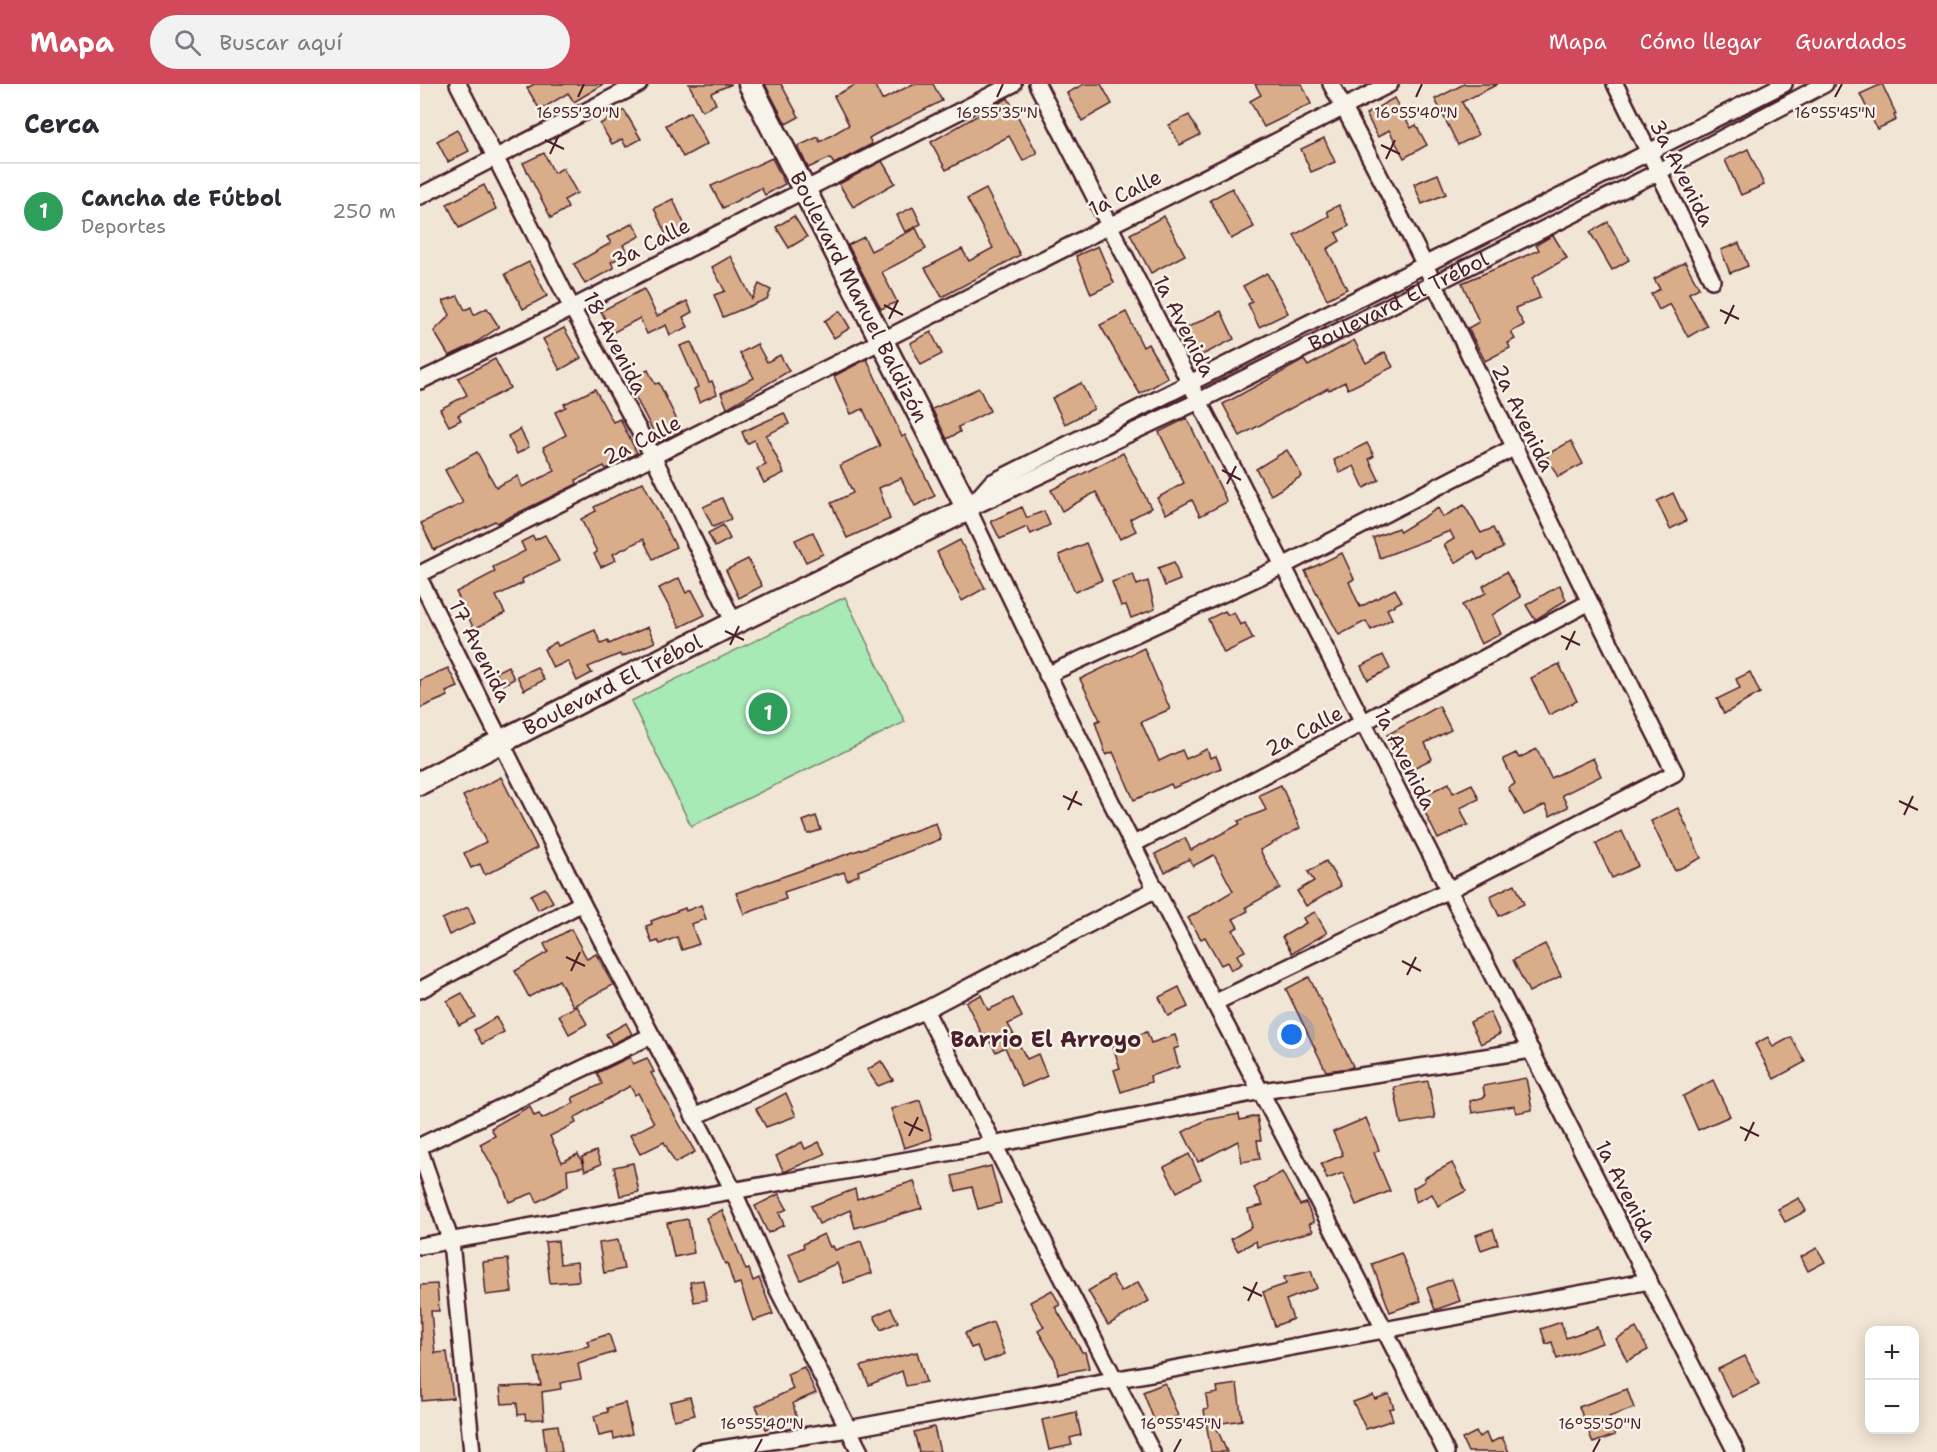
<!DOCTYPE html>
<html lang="es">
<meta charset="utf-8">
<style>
:root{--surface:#fff;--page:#f2f2f3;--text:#2b2b33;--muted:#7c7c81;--line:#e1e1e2;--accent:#d1495b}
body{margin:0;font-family:"Shantell Sans",sans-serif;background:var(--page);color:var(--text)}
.controls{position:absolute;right:18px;bottom:18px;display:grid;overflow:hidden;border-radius:12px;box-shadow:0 3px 15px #0003}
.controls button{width:54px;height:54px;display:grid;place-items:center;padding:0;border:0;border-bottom:2px solid var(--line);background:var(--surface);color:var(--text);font:30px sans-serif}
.you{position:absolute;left:872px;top:951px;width:21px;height:21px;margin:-15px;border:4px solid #fff;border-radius:50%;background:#1a73e8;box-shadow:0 0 0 9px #1a73e833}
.badge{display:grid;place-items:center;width:39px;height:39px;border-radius:50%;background:var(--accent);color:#fff;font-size:20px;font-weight:700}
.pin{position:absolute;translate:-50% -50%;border:3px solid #fff;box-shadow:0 2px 6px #0006}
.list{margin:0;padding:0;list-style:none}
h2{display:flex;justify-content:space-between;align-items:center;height:78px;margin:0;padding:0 24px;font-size:26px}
h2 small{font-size:20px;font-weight:400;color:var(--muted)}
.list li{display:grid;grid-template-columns:39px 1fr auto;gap:18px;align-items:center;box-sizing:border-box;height:96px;padding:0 24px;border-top:2px solid var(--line)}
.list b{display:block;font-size:22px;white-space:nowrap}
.list p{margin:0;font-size:20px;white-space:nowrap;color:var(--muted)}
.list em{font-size:20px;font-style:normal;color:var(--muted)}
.icon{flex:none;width:33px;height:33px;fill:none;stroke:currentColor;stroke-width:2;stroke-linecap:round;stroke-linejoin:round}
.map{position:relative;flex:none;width:1517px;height:1368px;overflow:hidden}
header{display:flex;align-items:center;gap:36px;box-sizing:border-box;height:84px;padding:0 30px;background:var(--accent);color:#fff}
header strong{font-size:28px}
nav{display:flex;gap:33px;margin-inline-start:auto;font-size:21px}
.search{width:420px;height:54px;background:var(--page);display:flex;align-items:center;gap:15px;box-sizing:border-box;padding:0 21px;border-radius:33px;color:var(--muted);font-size:22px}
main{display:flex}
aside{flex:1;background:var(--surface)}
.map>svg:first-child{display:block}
</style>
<header>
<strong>Mapa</strong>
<div class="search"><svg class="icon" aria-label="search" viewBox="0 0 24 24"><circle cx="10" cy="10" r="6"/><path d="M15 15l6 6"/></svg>Buscar aquí</div>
<nav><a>Mapa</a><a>Cómo llegar</a><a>Guardados</a></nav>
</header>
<main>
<aside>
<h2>Cerca<small></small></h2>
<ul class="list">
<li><span class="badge" style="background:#2e9e5b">1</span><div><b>Cancha de Fútbol</b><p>Deportes</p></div><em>250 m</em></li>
</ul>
</aside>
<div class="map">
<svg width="1517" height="1368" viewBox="0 0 1517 1368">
<rect width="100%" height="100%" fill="#f1e5d5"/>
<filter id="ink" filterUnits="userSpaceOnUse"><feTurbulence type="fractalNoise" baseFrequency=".0167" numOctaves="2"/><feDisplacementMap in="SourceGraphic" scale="12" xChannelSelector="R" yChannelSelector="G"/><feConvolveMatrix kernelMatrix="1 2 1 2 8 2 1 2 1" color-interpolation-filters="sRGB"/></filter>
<g filter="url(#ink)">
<path fill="#a7eab5" stroke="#788470" stroke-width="1.5" d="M425,513L485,638L271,742L211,617Z"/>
<g fill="#d9ad8a" stroke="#4a1f2b" stroke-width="1.5">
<path d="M114,0H184L154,18L148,9L120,26L107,4Z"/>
<path d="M269,0H312L291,9L296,20L282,27Z"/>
<path d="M345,0H361L379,33L366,40Z"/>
<path d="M437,0H454L462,16L493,0H513L522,17L454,51L449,54L452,60L414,80L410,74L388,84L378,62L398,53L400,58L429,41L414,12Z"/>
<path d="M664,0H681L692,20L662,37L647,9Z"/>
<path d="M835,0H882L891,20L844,43L830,17L841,11Z"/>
<path d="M1044,0H1078L1042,18L1058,51L1038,61L1015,15Z"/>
<path d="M1462,0L1476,30L1474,31L1476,36L1457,45L1440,10Z"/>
<path d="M588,14L617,69L603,77L589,52L526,86L511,58Z"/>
<path d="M974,14L991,44L996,41L1007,61L984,74L969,46L958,53L946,30Z"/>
<path d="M204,26L221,55L206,63L202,55L192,60L180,40Z"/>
<path d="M270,28L287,60L263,73L246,41Z"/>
<path d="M769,31L780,51L760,61L749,41Z"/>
<path d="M37,46L49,67L28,78L17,57Z"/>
<path d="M904,54L915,78L891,88L881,65Z"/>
<path d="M1328,65L1344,101L1321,111L1305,76Z"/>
<path d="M124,69L134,89L143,84L157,109L144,116L148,124L131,134L103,79Z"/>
<path d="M352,74L365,100L345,111L341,104L303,124L291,102Z"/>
<path d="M462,77L475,99L433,123L419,100Z"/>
<path d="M1018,90L1026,110L1002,120L994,100Z"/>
<path d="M64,101L76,125L39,144L27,120Z"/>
<path d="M812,104L834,143L811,155L790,116Z"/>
<path d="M566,105L600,171L522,213L505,184L542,165L549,177L573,164L547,115Z"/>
<path d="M253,115L266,144L247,153L234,124Z"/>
<path d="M919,121L929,142L916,149L920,157L907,165L927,205L907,215L874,151L909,132L907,127Z"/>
<path d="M493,123L501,140L485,148L477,131Z"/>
<path d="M374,132L387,153L369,164L356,143Z"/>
<path d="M744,132L765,171L731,189L710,150Z"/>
<path d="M1188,138L1209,176L1192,186L1170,148Z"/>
<path d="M213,139L220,152L203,161L208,169L191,178L194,184L165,200L154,180L191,159L187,153Z"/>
<path d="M496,144L506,165L462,188L477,218L461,225L428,161L444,153L451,167Z"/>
<path d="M1133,151L1147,174L1112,194L1120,214L1095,224L1104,241L1091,248L1095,255L1088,259L1090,264L1065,277L1048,244L1059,238L1042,199L1119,166L1116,161Z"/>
<path d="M1319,159L1328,182L1310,189L1301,166Z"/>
<path d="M678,162L694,199L671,210L656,172Z"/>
<path d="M311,172L332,215L339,200L351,206L347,215L303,233L294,211L305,207L292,183Z"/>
<path d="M109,178L127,212L103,225L85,190Z"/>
<path d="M1265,178L1279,204L1269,209L1287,242L1268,253L1250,220L1239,226L1231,210L1240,205L1234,195Z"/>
<path d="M847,189L868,229L839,243L828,220L832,218L823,202Z"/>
<path d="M224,205L237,232L267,217L272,228L263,233L268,243L250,251L246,241L227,250L220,234L192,249L181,227Z"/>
<path d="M38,212L45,226L51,223L54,231L67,224L79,243L52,261L29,272L14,247L30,231L23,217Z"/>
<path d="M420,227L430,244L414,254L404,237Z"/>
<path d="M801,227L814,255L778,273L764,245Z"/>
<path d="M706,228L723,263L728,260L748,294L720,310L680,241Z"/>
<path d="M144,244L161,274L140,286L123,255Z"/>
<path d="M511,248L522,270L501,281L490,259Z"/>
<path d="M934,256L946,279L965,268L973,283L928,305L925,298L909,306L908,304L820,352L803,320L884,276L888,282Z"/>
<path d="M271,258L289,298L292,297L297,310L279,318L274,305L278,303L260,262Z"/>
<path d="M337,260L347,278L360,271L369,287L307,324L301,309L334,294L320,269Z"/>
<path d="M75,275L90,304L38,331L41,336L29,342L20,325L47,311L38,294Z"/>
<path d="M447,275L482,353L485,351L515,412L495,422L481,394L459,404L470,435L427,454L411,419L433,409L420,381L460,362L443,325L431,330L414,292Z"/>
<path d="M228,286L235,300L239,299L262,347L239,358L207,297Z"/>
<path d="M661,299L674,325L645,340L632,314Z"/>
<path d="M559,304L570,327L538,343L540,348L527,355L512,325Z"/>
<path d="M175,305L193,338L200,335L217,369L186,385L184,382L156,396L157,400L77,439L75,437L14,466L1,439L43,419L25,386L57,368L76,403L98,392L102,403L135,387L123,363L146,351L135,328L146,323L144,320Z"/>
<path d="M364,329L369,340L346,351L364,389L344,399L337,385L346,381L334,356L327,360L322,348Z"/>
<path d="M767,334L807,418L780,432L772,416L746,430L737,414L764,399L739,348Z"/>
<path d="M100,345L109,363L97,370L88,352Z"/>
<path d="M1151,357L1163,380L1138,393L1126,371Z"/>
<path d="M947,359L954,372L949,375L959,396L944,404L934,382L920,389L914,376Z"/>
<path d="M867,366L882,392L851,411L836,385Z"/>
<path d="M703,369L731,424L710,435L716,447L700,455L676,408L642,427L631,406Z"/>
<path d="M223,398L256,463L233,475L223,455L193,470L196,476L181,483L174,470L177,468L161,435L176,427L174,423Z"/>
<path d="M1253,409L1266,437L1250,445L1237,417Z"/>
<path d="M302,414L311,435L293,443L283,423Z"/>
<path d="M1044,421L1061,449L1073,444L1083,464L1058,476L1054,467L1035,479L1024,461L1034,455L1030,447L960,474L953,454L978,444L980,448L1018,424L1023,433Z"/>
<path d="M602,423L607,434L624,427L630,441L611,450L607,443L580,455L571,437Z"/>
<path d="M303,441L310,455L295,463L288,449Z"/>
<path d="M393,448L403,470L386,478L375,456Z"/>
<path d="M125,451L139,477L102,495L103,499L76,512L85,529L54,545L36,508L75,488L73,483L105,467L101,458L113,452L115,456Z"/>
<path d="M540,456L565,504L542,517L517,468Z"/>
<path d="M666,459L682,496L655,508L639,471Z"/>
<path d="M922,469L934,495L929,498L940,523L975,505L982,517L967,525L972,535L951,546L946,537L919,551L885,487Z"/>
<path d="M328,475L342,502L319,514L306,486Z"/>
<path d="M754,478L760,496L745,502L738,484Z"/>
<path d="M1086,488L1101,513L1072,531L1081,550L1061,560L1042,521L1066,509L1063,502Z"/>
<path d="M713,490L717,501L728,497L735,525L711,534L706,521L701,522L692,498Z"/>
<path d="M259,494L266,509L272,506L285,531L260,543L239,504Z"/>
<path d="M1140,501L1146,516L1115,536L1106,521Z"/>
<path d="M805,527L808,531L814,528L820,541L825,539L833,555L804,569L788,535Z"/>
<path d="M228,543L235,558L202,573L200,570L168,583L172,589L157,597L148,577L133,584L124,565L136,558L138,562L175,546L181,560L188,557L189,560Z"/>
<path d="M724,564L750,625L721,638L739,677L762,666L766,675L787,665L790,674L796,672L801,684L753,704L751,700L714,716L693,668L686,671L675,638L680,636L660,595Z"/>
<path d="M963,571L970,585L948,596L941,582Z"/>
<path d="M1139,580L1157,617L1129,631L1111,594Z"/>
<path d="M88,582L94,595L83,601L76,588Z"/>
<path d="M117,583L124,596L104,606L97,592Z"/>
<path d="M28,584L38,603L26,608L28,612L0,624V596Z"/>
<path d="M1330,588L1340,609L1304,630L1297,615L1320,604L1316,595Z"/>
<path d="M1019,622L1031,646L1005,659L1012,675L985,688L967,651Z"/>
<path d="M1117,665L1131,694L1173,674L1181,692L1142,711L1148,723L1130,732L1125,721L1104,731L1088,704L1095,700L1083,675L1096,669L1099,674Z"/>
<path d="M81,693L117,764L65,791L60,780L51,784L44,769L66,758L43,712Z"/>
<path d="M1029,699L1033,709L1052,700L1059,715L1040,724L1048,741L1018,755L998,714Z"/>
<path d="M861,701L880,744L840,766L860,804L826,823L828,827L813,835L818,843L813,846L825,867L817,871L822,880L811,886L807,878L801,881L785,853L781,855L768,834L813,807L794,771L773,782L769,775L745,788L735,770L765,754L771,766L820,740L818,737L846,726L839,711Z"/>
<path d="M1258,724L1281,774L1255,787L1231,737Z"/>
<path d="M396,732L401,746L388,750L383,737Z"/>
<path d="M516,739L521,755L438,787L439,791L427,796L424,788L364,808L366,815L324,830L316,809Z"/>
<path d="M1202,747L1218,782L1192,794L1176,760Z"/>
<path d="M906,777L921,802L886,822L877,807L894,797L888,788Z"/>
<path d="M1095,800L1104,820L1079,832L1070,812Z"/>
<path d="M125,804L133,818L118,826L111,811Z"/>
<path d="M281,821L286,835L271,840L279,860L262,866L257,853L240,860L238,857L232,859L226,842L232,840L231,837L265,824L266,827Z"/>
<path d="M48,823L55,839L29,851L22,835Z"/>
<path d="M895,828L907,849L872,869L862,853L886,839L883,834Z"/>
<path d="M151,845L167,875L176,870L193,901L153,922L139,896L109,913L95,887L128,868L124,860Z"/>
<path d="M1125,860L1141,892L1109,908L1093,876Z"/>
<path d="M889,893L933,982L930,984L906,987L866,905Z"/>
<path d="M759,903L768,923L748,932L739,913Z"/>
<path d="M42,909L55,933L39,941L27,917Z"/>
<path d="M561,911L568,926L593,914L602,933L588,940L607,975L618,970L627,992L602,1003L585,963L576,968L566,951L563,952L546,918Z"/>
<path d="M157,922L167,940L149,950L139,931Z"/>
<path d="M1070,928L1080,950L1061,960L1050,938Z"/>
<path d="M76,933L84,948L62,960L54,946Z"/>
<path d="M206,939L212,950L192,960L186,950Z"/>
<path d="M727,948L731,959L755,951L759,963L754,965L759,983L730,992L731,998L701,1008L694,986L700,984L692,959Z"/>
<path d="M1348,953L1353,963L1371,953L1385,978L1354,995L1335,960Z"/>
<path d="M210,973L213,980L227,974L234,988L231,989L275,1068L255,1079L244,1058L220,1070L210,1051L234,1039L218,1009L215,1011L210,1002L154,1034L156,1039L130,1052L142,1078L158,1070L164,1082L162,1073L176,1067L181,1080L165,1087L164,1083L147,1086L148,1102L117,1118L113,1109L89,1118L79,1091L78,1092L60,1060L75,1052L71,1044L110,1022L114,1032L119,1030L122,1035L154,1019L152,1014L182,1000L177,989Z"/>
<path d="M461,977L473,996L458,1002L447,986Z"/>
<path d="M1106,994L1112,1026L1096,1029L1094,1022L1052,1029L1050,1017L1065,1013L1063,1002Z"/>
<path d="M1293,996L1310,1032L1278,1046L1263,1012Z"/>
<path d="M1008,997L1015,1034L981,1040L974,1003Z"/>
<path d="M366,1009L376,1032L346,1043L336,1025Z"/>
<path d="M500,1016L512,1055L484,1064L471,1025Z"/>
<path d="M819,1030L820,1036L837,1032L841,1056H837L840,1075L822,1078L818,1057L778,1078L763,1048L786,1036Z"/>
<path d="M946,1034L959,1066L954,1069L970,1107L936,1121L923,1089L907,1095L901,1080L923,1071L913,1048Z"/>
<path d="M382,1058L385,1065L399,1058L405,1070L364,1088L356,1072Z"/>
<path d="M769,1070L781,1095L757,1108L744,1083Z"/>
<path d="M213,1079L219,1108L200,1112L194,1083Z"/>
<path d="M1032,1079L1046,1107L1018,1122L1012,1110L996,1118L993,1104L1005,1097L1004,1094Z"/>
<path d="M571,1082L581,1119L558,1125L552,1103L536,1107L532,1092Z"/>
<path d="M862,1088L880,1121L886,1119L894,1138L889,1140L893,1147L837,1163L836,1157L818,1167L811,1155L832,1143L828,1125L843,1121L834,1104Z"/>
<path d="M494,1097L502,1124L435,1144L430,1126L399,1140L391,1122L435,1105L437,1115Z"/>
<path d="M359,1110L367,1125L359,1129L364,1141L348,1149L335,1122Z"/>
<path d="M1379,1114L1386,1127L1365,1138L1358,1125Z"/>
<path d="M302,1126L326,1186L329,1185L333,1197L339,1194L353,1230L333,1237L320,1199L314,1201L307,1179L305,1180L286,1134Z"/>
<path d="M268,1135L274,1169L254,1173L247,1139Z"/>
<path d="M1073,1145L1078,1160L1061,1166L1056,1151Z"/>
<path d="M404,1150L410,1163L413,1162L415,1166L441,1157L452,1189L424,1199L417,1179L381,1196L369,1170L384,1163L383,1160Z"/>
<path d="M198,1156L204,1185L184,1189L179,1159Z"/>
<path d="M138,1157L140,1180L157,1178L159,1197L130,1199L125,1158Z"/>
<path d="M1397,1164L1405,1178L1388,1187L1381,1173Z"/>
<path d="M981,1169L1001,1217L970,1228L952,1180Z"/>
<path d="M88,1175L92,1208L66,1211L63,1178Z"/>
<path d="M891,1187L897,1204L866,1216L873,1235L855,1242L843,1208L866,1200L864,1193Z"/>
<path d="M692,1192L701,1208L718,1198L729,1217L688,1241L668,1207Z"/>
<path d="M1032,1195L1040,1217L1015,1226L1007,1204Z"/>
<path d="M283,1196L287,1216L274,1218L270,1198Z"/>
<path d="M17,1200L19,1227H11L15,1269L27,1268L33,1314L2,1317L0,1201Z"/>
<path d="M632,1206L640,1221L635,1223L662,1268H665L669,1284L638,1290L635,1276L618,1247L624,1243L610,1218Z"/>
<path d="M471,1224L478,1238L461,1246L454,1232Z"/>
<path d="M573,1238L585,1270L564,1278L557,1262L551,1264L545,1249Z"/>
<path d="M1141,1238L1146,1254L1177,1243L1182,1259L1137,1275L1132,1258L1126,1260L1121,1245Z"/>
<path d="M1216,1244L1228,1266L1207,1277L1196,1255Z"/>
<path d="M189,1250L195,1268L158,1280L161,1295L140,1299L141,1305L122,1308L124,1335L106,1336L105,1330L98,1331L97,1319L82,1320L80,1303L121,1301L115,1274L169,1262L167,1257Z"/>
<path d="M497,1268L506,1298L486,1302L482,1287L449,1301L441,1282Z"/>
<path d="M1325,1272L1339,1300L1312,1313L1298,1285Z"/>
<path d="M384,1283L396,1309L373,1319L376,1332L346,1345L336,1322L373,1305L367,1290Z"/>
<path d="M745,1299L758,1332L736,1341L723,1308Z"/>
<path d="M817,1300L822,1336L795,1340L807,1368H791L784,1326L788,1325L786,1311L798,1309L797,1303Z"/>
<path d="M1207,1305L1214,1324L1189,1333L1195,1351L1173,1359L1159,1323Z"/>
<path d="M969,1310L974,1324L969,1325L973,1336L946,1345L933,1318L953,1311L955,1315Z"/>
<path d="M270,1313L275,1331L254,1336L250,1318Z"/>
<path d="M205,1319L212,1350L194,1355L193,1349L179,1352L174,1332L188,1328L187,1324Z"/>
<path d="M656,1328L661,1351L650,1354L652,1361L629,1366L622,1336Z"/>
<path d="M138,1341L142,1368H126L123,1343Z"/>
<path d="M514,1343L520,1368H499L494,1348Z"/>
<path d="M1056,1348L1059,1353L1066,1349L1070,1359L1082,1353L1089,1368H1048L1042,1355Z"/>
</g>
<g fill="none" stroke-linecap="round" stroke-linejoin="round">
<g stroke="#4a1f2b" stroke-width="20">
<g id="street">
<path d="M38,0L152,224L234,374L314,539"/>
<path d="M617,0L1316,1368"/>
<path d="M1195,0L1292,196"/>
<path d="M0,112L219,0"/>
<path d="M0,297L152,224L593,0"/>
<path d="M550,423L571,399L1364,0"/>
<path d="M548,425C609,553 671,680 736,806C832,994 933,1179 1026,1368"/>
<path id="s1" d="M548,425L779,317L1238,88L1405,0"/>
<path d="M0,490L970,0"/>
<path d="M0,496L162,819L313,1106L354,1198L440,1368"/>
<path d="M627,591L863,482L1095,363"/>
<path d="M714,760L1168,519"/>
<path d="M0,906L162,819"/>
<path d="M796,918L1029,806L1255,689C1138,460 1033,226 911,0"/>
<path d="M505,926L732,1368"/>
<path d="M274,1033L505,926L736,805"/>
<path d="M0,1062L231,952"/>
<path d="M0,1067L31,1158L52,1368"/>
<path d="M0,1162L572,1061L842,1007L1111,966"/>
<path d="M281,1368L428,1345L1229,1197"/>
</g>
</g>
<g stroke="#4a1f2b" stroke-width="27">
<g id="secondary">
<path id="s2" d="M0,699L314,539L548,425L330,0"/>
</g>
</g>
<use href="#street" stroke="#f7f3e8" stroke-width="15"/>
<use href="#secondary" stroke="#f7f3e8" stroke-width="22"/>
</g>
</g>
<path fill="none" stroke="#4a1f2b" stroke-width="2" d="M158,13L164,0M577,13L583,0M996,13L1002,0M1415,13L1422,0M125,56L144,65M961,61L980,70M130,70L139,51M966,75L975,56M464,221L483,231M1300,226L1319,235M469,235L478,216M1305,240L1314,221M802,386L821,396M807,400L816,382M305,547L324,556M1141,552L1160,561M310,561L319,542M1146,566L1155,547M643,712L662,721M1479,717L1498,726M648,726L657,707M1484,731L1493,712M146,873L165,882M982,877L1001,887M151,887L160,868M987,891L996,873M484,1038L503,1047M1320,1043L1339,1052M489,1052L498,1033M1325,1057L1334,1038M823,1203L842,1212M828,1217L837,1198M335,1368L342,1355M754,1368L761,1355M1173,1368L1180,1355"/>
<g text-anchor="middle" stroke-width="5" stroke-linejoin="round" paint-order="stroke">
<g font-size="21" fill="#4a1f2b" stroke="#f7f3e8">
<text transform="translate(1262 89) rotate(63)" y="7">3a Avenida</text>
<text transform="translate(705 109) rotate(-27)" y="7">1a Calle</text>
<text transform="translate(231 159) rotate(-27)" y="7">3a Calle</text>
<text transform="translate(439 213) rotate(63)" y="7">Boulevard Manuel Baldizón</text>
<text dy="7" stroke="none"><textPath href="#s1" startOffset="478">Boulevard El Trébol</textPath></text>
<text transform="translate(764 242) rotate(63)" y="7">1a Avenida</text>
<text transform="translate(195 259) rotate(62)" y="7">18 Avenida</text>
<text transform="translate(1103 334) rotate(64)" y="7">2a Avenida</text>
<text transform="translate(222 356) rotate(-27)" y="7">2a Calle</text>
<text transform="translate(60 567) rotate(63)" y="7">17 Avenida</text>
<text dy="7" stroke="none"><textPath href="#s2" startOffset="216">Boulevard El Trébol</textPath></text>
<text transform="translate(884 647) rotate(-28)" y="7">2a Calle</text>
<text transform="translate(985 675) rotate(63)" y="7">1a Avenida</text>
<text transform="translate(1206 1107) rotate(63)" y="7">1a Avenida</text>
</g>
<g font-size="22" font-weight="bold" fill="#4a1f2b" stroke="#f7f3e8">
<text x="626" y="963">Barrio El Arroyo</text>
</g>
</g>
<g font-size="15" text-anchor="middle" fill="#4a1f2b" stroke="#f7f3e8" stroke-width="5" stroke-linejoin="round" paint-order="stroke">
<text x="1415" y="34">16°55'45"N</text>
<text x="158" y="34">16°55'30"N</text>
<text x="577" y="34">16°55'35"N</text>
<text x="996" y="34">16°55'40"N</text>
<text x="342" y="1345">16°55'40"N</text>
<text x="761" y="1345">16°55'45"N</text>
<text x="1180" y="1345">16°55'50"N</text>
</g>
</svg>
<div class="controls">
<button>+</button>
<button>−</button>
</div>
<div class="you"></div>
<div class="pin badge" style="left:348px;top:628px;background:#2e9e5b">1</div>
</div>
</main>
